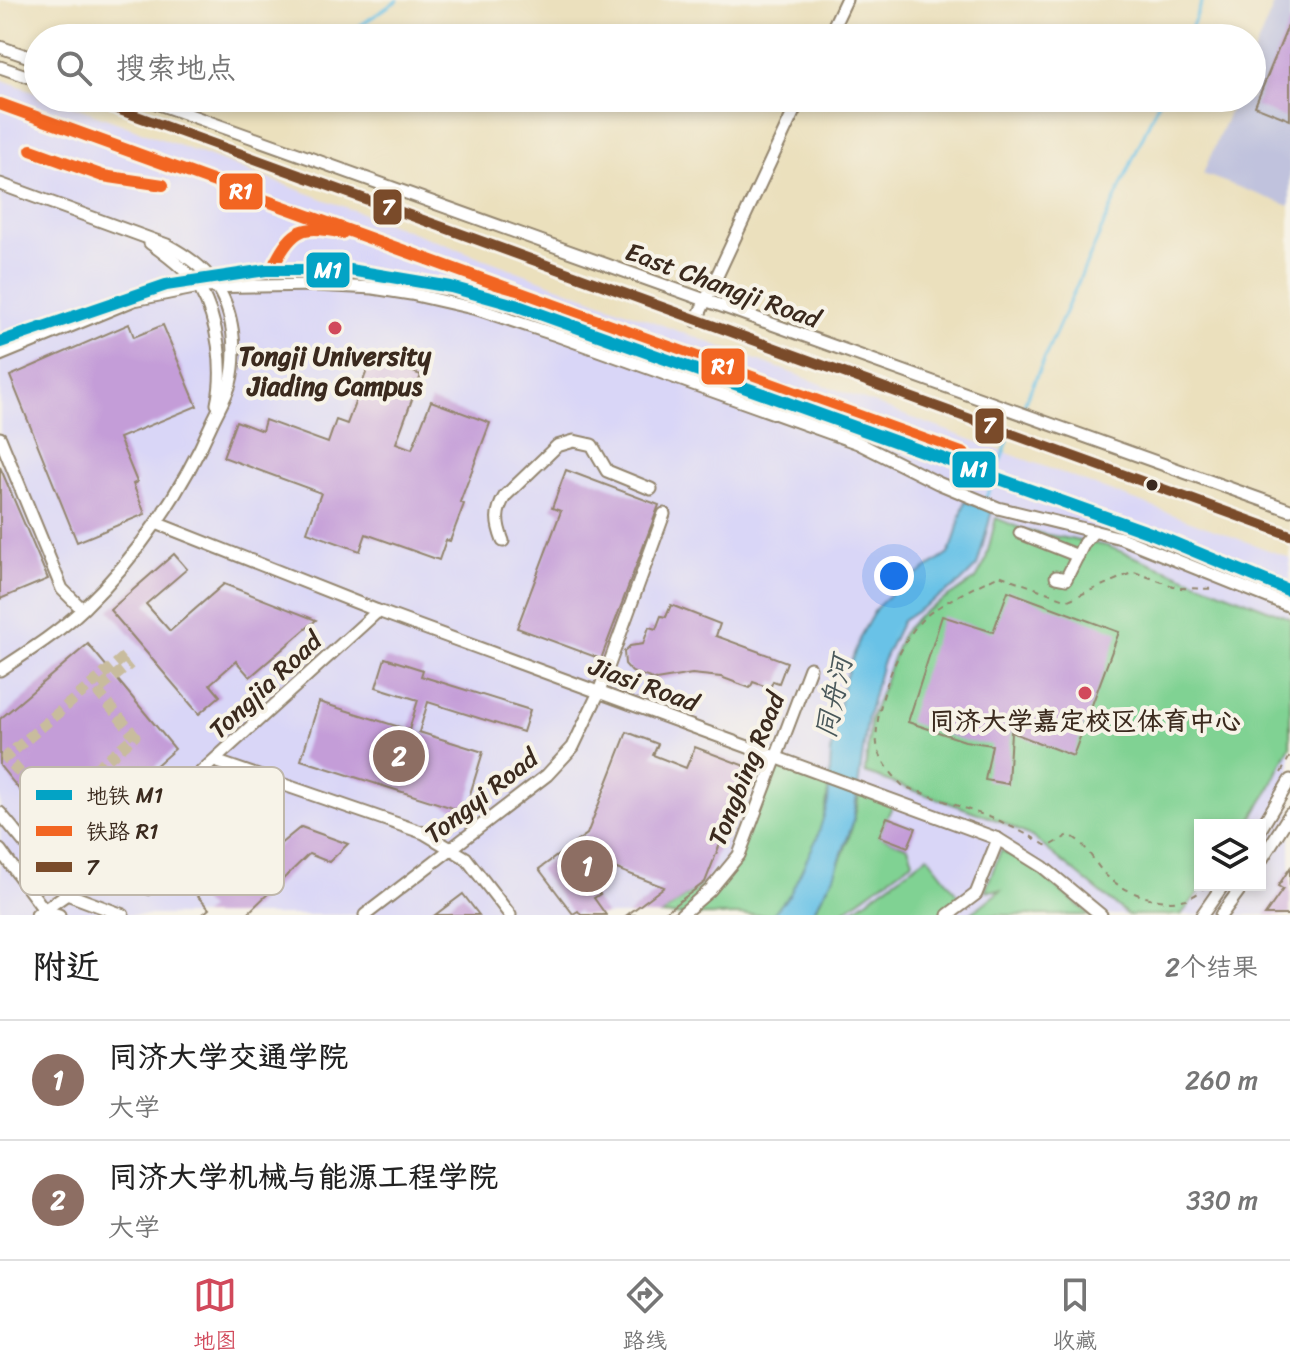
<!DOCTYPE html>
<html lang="zh">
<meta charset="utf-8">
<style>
:root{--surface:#fff;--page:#f2f2f2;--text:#222;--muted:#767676;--line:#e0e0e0;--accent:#d1495b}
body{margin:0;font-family:Sriracha,"LXGW WenKai TC",sans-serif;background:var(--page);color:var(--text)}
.controls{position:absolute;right:24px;bottom:24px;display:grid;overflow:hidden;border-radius:0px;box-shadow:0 4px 12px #0003}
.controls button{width:72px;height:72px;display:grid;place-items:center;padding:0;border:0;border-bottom:2px solid var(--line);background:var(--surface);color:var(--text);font:40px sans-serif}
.you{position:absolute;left:894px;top:576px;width:28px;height:28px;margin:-20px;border:6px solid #fff;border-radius:50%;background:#1a73e8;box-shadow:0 0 0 12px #1a73e833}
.badge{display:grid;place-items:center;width:52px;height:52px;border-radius:50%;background:var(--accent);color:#fff;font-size:26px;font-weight:700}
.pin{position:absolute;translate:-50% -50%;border:4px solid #fff;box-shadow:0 2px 8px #0006}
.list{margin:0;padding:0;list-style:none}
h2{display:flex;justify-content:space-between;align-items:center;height:104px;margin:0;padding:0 32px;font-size:34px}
h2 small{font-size:26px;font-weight:400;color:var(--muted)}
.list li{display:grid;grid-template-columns:52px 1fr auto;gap:24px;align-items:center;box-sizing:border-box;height:120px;padding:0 32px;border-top:2px solid var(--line)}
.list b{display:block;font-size:30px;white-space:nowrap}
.list p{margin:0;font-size:26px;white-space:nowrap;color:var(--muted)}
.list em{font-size:26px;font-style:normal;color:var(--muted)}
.icon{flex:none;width:44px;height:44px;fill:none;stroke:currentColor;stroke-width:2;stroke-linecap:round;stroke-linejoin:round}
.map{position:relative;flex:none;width:1290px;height:915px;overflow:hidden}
.search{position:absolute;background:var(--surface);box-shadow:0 4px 12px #0003;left:24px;right:24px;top:24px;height:88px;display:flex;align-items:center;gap:20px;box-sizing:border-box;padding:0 28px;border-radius:44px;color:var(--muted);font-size:30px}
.sheet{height:344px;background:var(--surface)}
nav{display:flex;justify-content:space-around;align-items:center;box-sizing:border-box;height:112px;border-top:2px solid var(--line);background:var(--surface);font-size:22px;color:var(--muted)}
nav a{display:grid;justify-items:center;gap:4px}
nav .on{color:var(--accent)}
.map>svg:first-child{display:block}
</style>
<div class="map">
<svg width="1290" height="915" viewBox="0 0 1290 915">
<rect width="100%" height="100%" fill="#f7f3e8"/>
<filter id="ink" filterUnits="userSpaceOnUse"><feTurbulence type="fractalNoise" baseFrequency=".0125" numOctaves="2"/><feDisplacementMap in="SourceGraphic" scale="16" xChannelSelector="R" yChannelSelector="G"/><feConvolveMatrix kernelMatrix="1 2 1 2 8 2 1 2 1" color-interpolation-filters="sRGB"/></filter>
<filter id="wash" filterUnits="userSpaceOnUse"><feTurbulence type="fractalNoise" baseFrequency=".006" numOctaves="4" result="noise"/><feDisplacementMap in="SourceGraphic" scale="32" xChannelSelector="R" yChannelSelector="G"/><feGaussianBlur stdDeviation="1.8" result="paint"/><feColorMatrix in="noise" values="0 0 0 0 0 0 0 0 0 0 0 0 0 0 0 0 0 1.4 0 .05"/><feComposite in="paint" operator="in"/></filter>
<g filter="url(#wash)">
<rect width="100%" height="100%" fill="#ebe0bd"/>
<path fill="#d9d6f7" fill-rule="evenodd" d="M0,79L38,93V98H51L1290,558V915H0ZM1200,825H1260V885H1200Z"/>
<path fill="#c0c2dd" d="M1276,0H1290V206L1203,174L1235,98H1252V57Z"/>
<g fill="#80d293" stroke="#5e7e58" stroke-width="2">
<path d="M996,518L1027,531L1107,546L1290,618V746L1269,790L1248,825H1200V885H1204L1181,915H1128L1032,837L1000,821L865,773L871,718L902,634L918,616L976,579L985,563Z"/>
<path d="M775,764L829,784C825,828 806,885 772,915H661L705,882L714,886L739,855Z"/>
<path d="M860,788L894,801L880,836L908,847L913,861L838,915H811C836,877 854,834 860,788Z"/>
<path d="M1001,850L1027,863L1090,915H969L1001,890L985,891Z"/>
<path d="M928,856L961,899L938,915H846Z"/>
</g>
<path fill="#69c2e7" stroke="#527682" stroke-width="2" d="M965,501L992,511L977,566L960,583L902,621L882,663L868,716L853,822L834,876L811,915H772L790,894L817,838L828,802L831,753L843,684L861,635L876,608L896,589L948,554L953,544Z"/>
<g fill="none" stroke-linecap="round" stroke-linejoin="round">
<g stroke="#69c2e7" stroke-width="3">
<path d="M341,38L398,0"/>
<path d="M1187,38L1203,0"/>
<path d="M275,100L277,98"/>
<path d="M1021,411L1160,98"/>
<path d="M985,500L1010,436"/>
</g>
</g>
<g id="blocks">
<g fill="#c49dd8">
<path d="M1290,21V120L1255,106Z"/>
<path d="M129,324L134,337L163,325L197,406L119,438L137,482L133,484L145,514L77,542L10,376Z"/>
<path d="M372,357L421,375L396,443L412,449L431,401L490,423L460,502L464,504L450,541L446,540L439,560L366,534L360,551L307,532L321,493L223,457L236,421L262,431L265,420L328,443L336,420L347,424Z"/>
<path d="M0,467L48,579L0,599Z"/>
<path d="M566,470L659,505L601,659L517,628L561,511L552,508Z"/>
<path d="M174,554L187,569L146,604L170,631L224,584L316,620L250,677L236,661L210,684L220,696L199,714L110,610Z"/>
<path d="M1008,591L1119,632L1073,756L1011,732L1008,784L985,780L992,745L965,741L908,722L942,616L993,632Z"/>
<path d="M671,605L720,624L716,636L787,662L779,683L773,681L770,688L753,682L750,688L721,677L692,674L656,680L632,672L625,664L624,652L630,646L643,644L649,627L656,629L661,616L666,617Z"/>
<path d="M88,644L175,749L64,845L0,766V719Z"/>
<path d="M385,658L423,670L421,676L530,710L523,732L428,702L419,732L483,752L467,804L459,810L301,760L319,702L409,730L418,700L376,687Z"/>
<path d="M627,732L658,744L653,755L686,768L695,747L750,768L705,882L661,915H627L664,887L614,868L592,884L600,894L594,898L606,915H581L578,911L573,914L539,869L587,834Z"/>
<path d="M212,799L242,809L274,849L301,827L348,844L329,862L309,854L246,915H202L209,909L175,871L149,895L118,884Z"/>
<path d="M887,817L916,828L908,847L879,836Z"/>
<path d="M1290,868V915H1265L1283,889L1278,886Z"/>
<path d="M463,894L479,915H435Z"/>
</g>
</g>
</g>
<g filter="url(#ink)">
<use href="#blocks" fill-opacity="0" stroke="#93856e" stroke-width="2"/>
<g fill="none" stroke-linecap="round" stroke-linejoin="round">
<path stroke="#c8bc9d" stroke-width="11" stroke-dasharray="11 5.5" stroke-linecap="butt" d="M124,657L6,757L50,807L135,736L97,691L130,664"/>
<g stroke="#93856e" stroke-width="15">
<g id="minor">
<path d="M828,38L846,0"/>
<path d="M0,47L38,60"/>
<path d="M0,67L38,80"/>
<path d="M87,98L1290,535"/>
<path d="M142,98L1290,510"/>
<path d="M0,184L167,245C185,255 202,266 214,283C234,309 238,353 230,384C226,397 218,410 212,423C182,491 138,556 84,608C59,632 29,651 0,670"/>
<path d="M150,243C164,253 192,274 200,289C218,321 225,369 217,404"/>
<path d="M696,321L800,98"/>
<path d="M0,355L134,300L199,287L315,285L373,288L411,294L477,309L556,335L858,443L938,483L998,508L1121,538L1290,606"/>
<path d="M0,438L62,589L82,609"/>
<path d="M156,523L378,611L998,839L1043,867L1101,915"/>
<path d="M1020,533L1078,556"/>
<path d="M503,541C496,523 495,512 505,496L557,446L574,441L592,445L607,471L651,489"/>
<path d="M1056,577L1066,579L1084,543L1094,531"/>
<path d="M215,761L424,833L466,858L510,915"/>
<path d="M0,813L67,894L123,915"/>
<path d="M1260,830L1290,780"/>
<path d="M0,850L45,911L59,915"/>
<path d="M1260,862L1290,814"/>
<path d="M37,915L67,894L378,611"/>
<path d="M365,915L547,775L573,747L599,692L664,514"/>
<path d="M681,915L710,890L739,855L810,668"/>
<path d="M948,915L976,894L998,839"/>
<path d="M1202,915L1223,885"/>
<path d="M1221,915L1243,885"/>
</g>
</g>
<g stroke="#93856e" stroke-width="2" stroke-dasharray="6 6" stroke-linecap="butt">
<path d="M1281,773L1290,756"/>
<path d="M1206,885C1185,914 1134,898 1110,879C1094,866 1088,843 1069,835L1050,846L1045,845L1032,837L1000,821L903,786C893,776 879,759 877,744C873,712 897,647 919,623C934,605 978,586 999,575L1068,600L1134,572L1179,588L1216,589"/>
</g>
<use href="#minor" stroke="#fff" stroke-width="11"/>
<g stroke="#f7f3e8" stroke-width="16">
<path id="bus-1" d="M87,98L1290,535"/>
</g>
<use href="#bus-1" stroke="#7a4b2a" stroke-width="10"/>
<g stroke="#f7f3e8" stroke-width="18">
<g id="rail-1">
<path d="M0,104L964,454"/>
<path d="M31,150L103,176L163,185"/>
<path d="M275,263C293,228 304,224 342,233"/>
</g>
</g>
<use href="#rail-1" stroke="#f26522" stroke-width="12"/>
<g stroke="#f7f3e8" stroke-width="18">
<path id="metro-1" d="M0,342L166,285L266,270H350L451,287L515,305L1153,534L1290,591"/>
</g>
<use href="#metro-1" stroke="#03a3c5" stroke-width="12"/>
</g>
</g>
<g fill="#d1495b" stroke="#f7f3e8" stroke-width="3">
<circle cx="335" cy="328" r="8"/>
<circle cx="1085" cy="693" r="8"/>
</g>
<circle fill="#3b2a1e" stroke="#f7f3e8" stroke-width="3" cx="1152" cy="485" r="7"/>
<g text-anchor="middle" stroke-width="8" stroke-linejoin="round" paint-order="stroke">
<g font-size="26" fill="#3b2a1e" stroke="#f7f3e8">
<text transform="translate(723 285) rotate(20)" y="9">East Changji Road</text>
<text transform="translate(644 684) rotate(20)" y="9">Jiasi Road</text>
<text transform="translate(265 685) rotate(-43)" y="9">Tongjia Road</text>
<text transform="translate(746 769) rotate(-68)" y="9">Tongbing Road</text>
<text transform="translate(481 796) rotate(-38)" y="9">Tongyi Road</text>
</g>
<g font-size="26" font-weight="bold" fill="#3b2a1e" stroke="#f7f3e8">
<text x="335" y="365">Tongji University<tspan x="335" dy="30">Jiading Campus</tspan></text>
<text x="1085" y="730">同济大学嘉定校区体育中心</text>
</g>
<g font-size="28" font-style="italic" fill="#49585a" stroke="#f7f3e8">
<text transform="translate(833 697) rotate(-78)" y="10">同舟河</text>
</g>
</g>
<rect x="20" y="767" width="264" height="128" rx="12" fill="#f7f3e8" stroke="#bfb7ab" stroke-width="2"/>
<rect x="36" y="790" width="36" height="10" fill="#03a3c5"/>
<rect x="36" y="826" width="36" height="10" fill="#f26522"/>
<rect x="36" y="862" width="36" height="10" fill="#7a4b2a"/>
<g font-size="22" fill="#3b2a1e">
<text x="86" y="803">地铁 M1</text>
<text x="86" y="839">铁路 R1</text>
<text x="86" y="875">7</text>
</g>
<g stroke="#f7f3e8" stroke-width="3">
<rect x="218" y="172" width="46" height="39" rx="8" fill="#f26522"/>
<rect x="372" y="188" width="31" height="38" rx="8" fill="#7a4b2a"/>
<rect x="305" y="251" width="46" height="38" rx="8" fill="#03a3c5"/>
<rect x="700" y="347" width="46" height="39" rx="8" fill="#f26522"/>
<rect x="974" y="407" width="31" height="38" rx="8" fill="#7a4b2a"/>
<rect x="951" y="450" width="46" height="39" rx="8" fill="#03a3c5"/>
</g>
<g font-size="22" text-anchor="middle" font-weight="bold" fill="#fff">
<text x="241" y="199">R1</text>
<text x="388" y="215">7</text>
<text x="328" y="278">M1</text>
<text x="723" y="374">R1</text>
<text x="989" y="433">7</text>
<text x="974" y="477">M1</text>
</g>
</svg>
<div class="controls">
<button><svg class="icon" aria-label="layers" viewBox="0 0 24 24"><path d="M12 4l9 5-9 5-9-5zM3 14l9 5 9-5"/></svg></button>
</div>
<div class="you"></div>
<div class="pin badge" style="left:587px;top:866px;background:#8d6e63">1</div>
<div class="pin badge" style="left:399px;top:756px;background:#8d6e63">2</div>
<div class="search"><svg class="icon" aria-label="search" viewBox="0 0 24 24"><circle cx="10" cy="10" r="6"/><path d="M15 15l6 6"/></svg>搜索地点</div>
</div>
<section class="sheet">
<h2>附近<small>2个结果</small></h2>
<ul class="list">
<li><span class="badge" style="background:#8d6e63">1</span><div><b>同济大学交通学院</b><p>大学</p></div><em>260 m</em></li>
<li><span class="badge" style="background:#8d6e63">2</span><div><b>同济大学机械与能源工程学院</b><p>大学</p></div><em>330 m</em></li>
</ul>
</section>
<nav>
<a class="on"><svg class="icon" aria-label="map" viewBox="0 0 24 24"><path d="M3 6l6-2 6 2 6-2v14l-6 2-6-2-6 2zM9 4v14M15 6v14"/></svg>地图</a>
<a><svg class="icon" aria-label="directions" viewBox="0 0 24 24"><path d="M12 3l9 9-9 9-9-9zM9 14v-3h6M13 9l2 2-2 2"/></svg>路线</a>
<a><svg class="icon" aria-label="saved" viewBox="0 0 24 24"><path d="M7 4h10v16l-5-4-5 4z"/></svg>收藏</a>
</nav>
